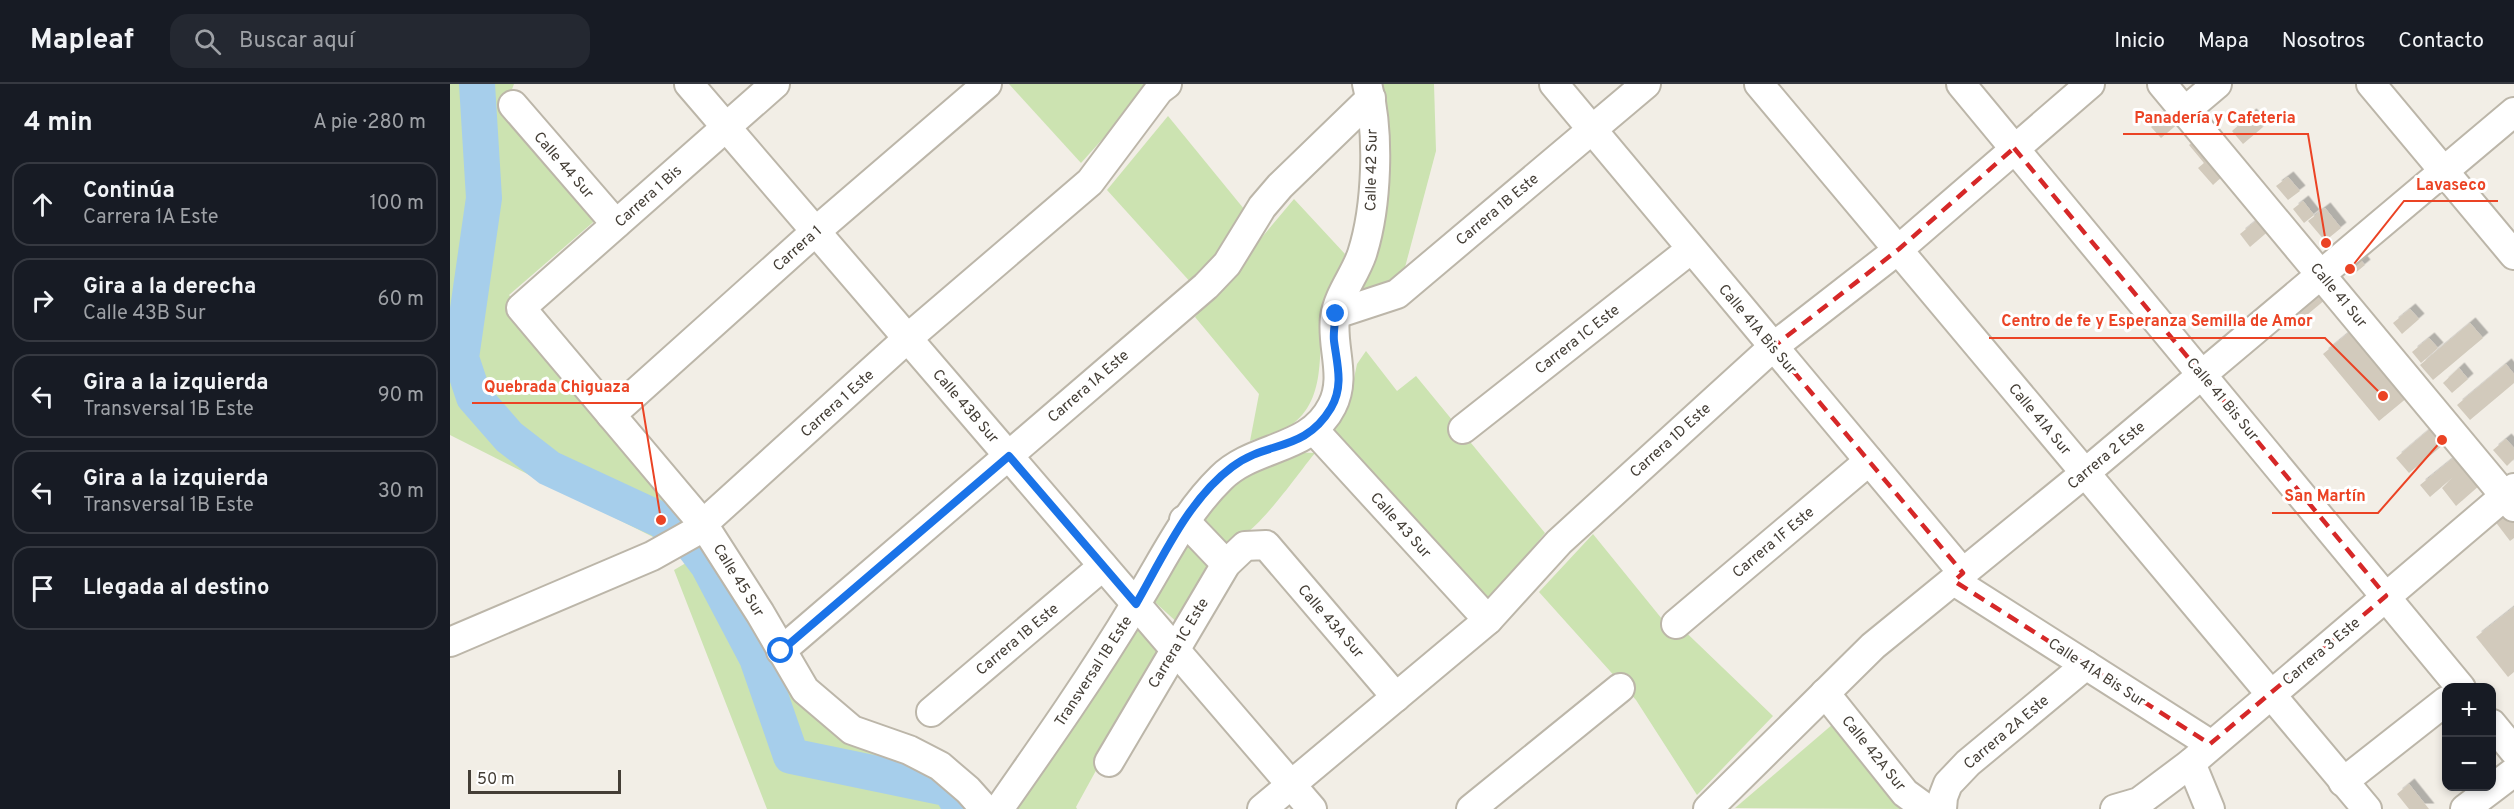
<!DOCTYPE html>
<html lang="es">
<meta charset="utf-8">
<style>
:root{--surface:#171b24;--page:#242831;--text:#f1f3f6;--muted:#9ea1a6;--line:#363941}
body{margin:0;font-family:Overpass,sans-serif;background:var(--page);color:var(--text)}
.controls{position:absolute;right:18px;bottom:18px;display:grid;overflow:hidden;border-radius:12px;box-shadow:0 3px 9px #0003}
.controls button{width:54px;height:54px;display:grid;place-items:center;padding:0;border:0;border-bottom:2px solid var(--line);background:var(--surface);color:var(--text);font:30px sans-serif}
.scale{position:absolute;left:18px;bottom:15px;width:153px;box-sizing:border-box;padding-left:6px;border:3px solid #443e36;border-top:0;font-size:16px;line-height:21px;white-space:nowrap;color:#443e36;-webkit-text-stroke:4px #fff;paint-order:stroke}
.stop{position:absolute;width:18px;height:18px;margin:-14px;border:4px solid #1a73e8;border-radius:50%;background:#fff}
.stop.end{background:#1a73e8;border-color:#fff;box-shadow:0 2px 6px #0008}
.list{margin:0;padding:0;list-style:none}
h2{display:flex;justify-content:space-between;align-items:center;height:78px;margin:0;padding:0 24px;font-size:26px}
h2 small{font-size:20px;font-weight:400;color:var(--muted)}
.list li{display:grid;grid-template-columns:39px 1fr auto;gap:18px;align-items:center;box-sizing:border-box;height:84px;margin:0 12px 12px;padding:0 12px;border:2px solid var(--line);border-radius:18px}
.list b{display:block;font-size:22px;white-space:nowrap}
.list p{margin:0;font-size:20px;white-space:nowrap;color:var(--muted)}
.list em{font-size:20px;font-style:normal;color:var(--muted)}
.icon{flex:none;width:33px;height:33px;fill:none;stroke:currentColor;stroke-width:2;stroke-linecap:round;stroke-linejoin:round}
.map{position:relative;flex:none;width:2064px;height:725px;overflow:hidden}
header{display:flex;align-items:center;gap:36px;box-sizing:border-box;height:84px;padding:0 30px;background:var(--surface);border-bottom:2px solid var(--line)}
header strong{font-size:28px}
nav{display:flex;gap:33px;margin-inline-start:auto;font-size:21px}
.search{width:420px;height:54px;background:var(--page);display:flex;align-items:center;gap:15px;box-sizing:border-box;padding:0 21px;border-radius:18px;color:var(--muted);font-size:22px}
main{display:flex}
aside{flex:1;background:var(--surface)}
.map>svg:first-child{display:block}
</style>
<header>
<strong>Mapleaf</strong>
<div class="search"><svg class="icon" aria-label="search" viewBox="0 0 24 24"><circle cx="10" cy="10" r="6"/><path d="M15 15l6 6"/></svg>Buscar aquí</div>
<nav><a>Inicio</a><a>Mapa</a><a>Nosotros</a><a>Contacto</a></nav>
</header>
<main>
<aside>
<h2>4 min<small>A pie · 280 m</small></h2>
<ul class="list">
<li><svg class="icon" aria-label="ahead" viewBox="0 0 24 24"><path d="M12 20V5M6 11l6-6 6 6"/></svg><div><b>Continúa</b><p>Carrera 1A Este</p></div><em>100 m</em></li>
<li><svg class="icon" aria-label="right" viewBox="0 0 24 24"><path d="M7 20v-9h11M14 6l5 5-5 5"/></svg><div><b>Gira a la derecha</b><p>Calle 43B Sur</p></div><em>60 m</em></li>
<li><svg class="icon" aria-label="left" viewBox="0 0 24 24"><path d="M17 20v-9H6M10 6l-5 5 5 5"/></svg><div><b>Gira a la izquierda</b><p>Transversal 1B Este</p></div><em>90 m</em></li>
<li><svg class="icon" aria-label="left" viewBox="0 0 24 24"><path d="M17 20v-9H6M10 6l-5 5 5 5"/></svg><div><b>Gira a la izquierda</b><p>Transversal 1B Este</p></div><em>30 m</em></li>
<li><svg class="icon" aria-label="arrive" viewBox="0 0 24 24"><path d="M6 21V4h12l-3 4 3 4H6"/></svg><div><b>Llegada al destino</b></div></li>
</ul>
</aside>
<div class="map">
<svg width="2064" height="725" viewBox="0 0 2064 725">
<defs>
<filter id="shadow"><feDropShadow dx="5.5" dy="-5.5" stdDeviation="0" flood-color="#0004"/></filter>
</defs>
<rect width="100%" height="100%" fill="#f2eee6"/>
<g fill="#cce3b1">
<path d="M0,0H64L55,24L148,134L59,211L243,440L207,455L0,351Z"/>
<path d="M559,0H702L631,79Z"/>
<path d="M928,0H984L986,67L950,202L904,215Z"/>
<path d="M718,32L794,125L774,169L743,201L657,106Z"/>
<path d="M844,115L895,170C888,189 878,206 874,226C866,268 880,317 836,345C826,351 811,353 800,357L809,310L745,233Z"/>
<path d="M916,267L947,307L966,292L1095,449L1035,522L878,355L902,304L907,280Z"/>
<path d="M838,368L865,369C845,393 803,457 773,462L744,431L760,410Z"/>
<path d="M1143,450L1212,535L1221,534L1323,632L1247,711L1186,616L1089,508Z"/>
<path d="M733,451L764,483L729,540L697,511Z"/>
<path d="M263,463L316,561L365,635L502,697L525,725H317L224,486Z"/>
<path d="M682,535L711,568L626,723L627,725H561Z"/>
<path d="M1383,640L1459,725L1285,724Z"/>
</g>
<g fill="none" stroke-linecap="round" stroke-linejoin="round">
<path stroke="#a6ceeb" stroke-width="36" d="M27,0L34,114L11,274L24,313L59,353L99,384L211,436L242,460L258,481L307,574L341,672L500,705L512,725"/>
</g>
<g fill="#d2cabc" filter="url(#shadow)">
<path d="M1720,26L1730,38L1711,54L1701,43Z"/>
<path d="M1801,30L1813,43L1793,60L1782,47Z"/>
<path d="M1747,54L1776,89L1763,101L1748,84L1754,79L1739,61Z"/>
<path d="M1838,93L1850,107L1838,116L1826,102Z"/>
<path d="M1853,117L1864,131L1854,139L1843,125Z"/>
<path d="M1875,124L1891,144L1875,157L1858,137Z"/>
<path d="M1812,132L1822,144L1800,163L1790,150Z"/>
<path d="M1909,174L1915,181L1904,190L1898,183Z"/>
<path d="M1862,205L1876,215L1852,235L1841,222Z"/>
<path d="M1960,225L1969,235L1952,250L1943,239Z"/>
<path d="M2020,239L2033,254L1983,296L1970,281Z"/>
<path d="M1902,246L1958,313L1929,337L1873,270Z"/>
<path d="M1979,254L1988,264L1971,279L1962,268Z"/>
<path d="M2056,280L2064,290V299L2020,336L2007,321Z"/>
<path d="M2009,284L2018,295L2002,309L1993,299Z"/>
<path d="M1980,345L1993,361L1959,389L1946,374Z"/>
<path d="M2056,355L2064,364V375L2057,382L2043,366Z"/>
<path d="M2006,372L2031,400L2006,422L1992,404L2003,393L1980,413L1970,401Z"/>
<path d="M2053,424L2064,439V454L2060,457L2041,432Z"/>
<path d="M2064,523V588L2058,593L2026,553Z"/>
<path d="M1959,700L1979,725H1959L1947,710Z"/>
</g>
<g fill="none" stroke-linecap="round" stroke-linejoin="round">
<g stroke="#bcb6a9" stroke-width="32">
<g id="minor">
<path d="M239,0L862,725"/>
<path d="M325,0L71,224L253,440L310,529L355,606L402,646L459,666L490,682L518,706L535,725"/>
<path d="M1104,0L1513,489"/>
<path d="M1309,0L1917,725"/>
<path d="M1511,0L2011,604"/>
<path d="M1712,0L2064,423"/>
<path d="M1921,0L2064,171"/>
<path d="M63,21L166,140"/>
<path d="M1735,27L1767,0"/>
<path d="M886,230L947,210L1196,0"/>
<path d="M161,331L366,147L537,0"/>
<path d="M1013,345L1240,166"/>
<path d="M864,346L1038,536"/>
<path d="M734,436L776,480"/>
<path d="M1504,497L1760,660"/>
<path d="M1226,540L1419,377"/>
<path d="M0,558L202,472L243,449L458,254L640,98L709,6L717,0"/>
<path d="M331,567L756,202L777,180L812,123L830,102L921,14"/>
<path d="M1375,609L1455,709L1477,725"/>
<path d="M481,628L653,482"/>
<path d="M2042,640L2064,667"/>
<path d="M659,678L776,480L795,462L816,461L946,613"/>
<path d="M1741,679L1760,725"/>
<path d="M1893,698L1996,617"/>
<path d="M549,725C596,658 643,591 685,521C713,477 733,431 771,394C804,361 860,367 882,322C897,293 881,263 885,233C888,211 905,191 912,170C927,123 930,48 917,0"/>
<path d="M812,725L1038,536L1109,458L1323,263L1449,165L1640,0"/>
<path d="M1021,725L1170,604"/>
<path d="M1258,725L1423,562L1635,389L2064,28"/>
<path d="M1492,725L1493,713L1498,700L1518,679L1636,581"/>
<path d="M1665,725L1689,718L1741,679L2064,404"/>
<path d="M2015,725L2064,688"/>
</g>
</g>
<use href="#minor" stroke="#fff" stroke-width="28"/>
</g>
<g fill="none" stroke-linecap="round" stroke-linejoin="round">
<path stroke="#1a73e8" stroke-width="8" d="M331,567L559,372L686,520C713,473 738,416 782,383C817,356 854,369 881,324C894,302 887,280 884,257C883,248 885,239 886,230"/>
</g>
<path fill="none" stroke="#d62828" stroke-width="4.5" stroke-dasharray="12 8" stroke-linejoin="round" d="M1564,64L1936,512L1760,660L1504,497L1513,489L1323,263L1449,165Z"/>
<g text-anchor="middle" stroke-width="6" stroke-linejoin="round" paint-order="stroke">
<g font-size="15" fill="#443e36" stroke="#fff">
<text transform="translate(114 81) rotate(49)" y="5">Calle 44 Sur</text>
<text transform="translate(921 86) rotate(-89)" y="5">Calle 42 Sur</text>
<text transform="translate(198 112) rotate(-42)" y="5">Carrera 1 Bis</text>
<text transform="translate(1047 125) rotate(-40)" y="5">Carrera 1B Este</text>
<text transform="translate(347 164) rotate(-42)" y="5">Carrera 1</text>
<text transform="translate(1889 211) rotate(50)" y="5">Calle 41 Sur</text>
<text transform="translate(1308 245) rotate(50)" y="5">Calle 41A Bis Sur</text>
<text transform="translate(1127 255) rotate(-38)" y="5">Carrera 1C Este</text>
<text transform="translate(638 302) rotate(-41)" y="5">Carrera 1A Este</text>
<text transform="translate(1773 315) rotate(50)" y="5">Calle 41 Bis Sur</text>
<text transform="translate(387 319) rotate(-42)" y="5">Carrera 1 Este</text>
<text transform="translate(516 322) rotate(49)" y="5">Calle 43B Sur</text>
<text transform="translate(1590 335) rotate(50)" y="5">Calle 41A Sur</text>
<text transform="translate(1220 356) rotate(-42)" y="5">Carrera 1D Este</text>
<text transform="translate(1656 371) rotate(-40)" y="5">Carrera 2 Este</text>
<text transform="translate(951 441) rotate(48)" y="5">Calle 43 Sur</text>
<text transform="translate(1323 458) rotate(-40)" y="5">Carrera 1F Este</text>
<text transform="translate(289 496) rotate(58)" y="5">Calle 45 Sur</text>
<text transform="translate(881 537) rotate(49)" y="5">Calle 43A Sur</text>
<text transform="translate(567 555) rotate(-40)" y="5">Carrera 1B Este</text>
<text transform="translate(728 559) rotate(-59)" y="5">Carrera 1C Este</text>
<text transform="translate(1871 567) rotate(-40)" y="5">Carrera 3 Este</text>
<text transform="translate(643 587) rotate(-57)" y="5">Transversal 1B Este</text>
<text transform="translate(1647 588) rotate(33)" y="5">Calle 41A Bis Sur</text>
<text transform="translate(1556 648) rotate(-40)" y="5">Carrera 2A Este</text>
<text transform="translate(1424 669) rotate(51)" y="5">Calle 42A Sur</text>
</g>
</g>
<path fill="none" stroke="#eb4324" stroke-width="2" d="M1876 159L1858 50H1673M1900 185L1954 117H2048M1933 312L1875 254H1539M211 436L192 319H22M1992 356L1928 429H1822"/>
<g fill="#eb4324" stroke="#fff" stroke-width="2">
<circle cx="1876" cy="159" r="6"/>
<circle cx="1900" cy="185" r="6"/>
<circle cx="1933" cy="312" r="6"/>
<circle cx="211" cy="436" r="6"/>
<circle cx="1992" cy="356" r="6"/>
</g>
<g font-size="16" text-anchor="middle" font-weight="bold" fill="#eb4324" stroke="#fff" stroke-width="6" stroke-linejoin="round" paint-order="stroke">
<text x="1765" y="39">Panadería y Cafeteria</text>
<text x="2001" y="106">Lavaseco</text>
<text x="1707" y="242">Centro de fe y Esperanza Semilla de Amor</text>
<text x="107" y="308">Quebrada Chiguaza</text>
<text x="1875" y="417">San Martín</text>
</g>
</svg>
<div class="controls">
<button>+</button>
<button>−</button>
</div>
<div class="scale">50 m</div>
<div class="stop" style="left:331px;top:567px"></div>
<div class="stop end" style="left:886px;top:230px"></div>
</div>
</main>
